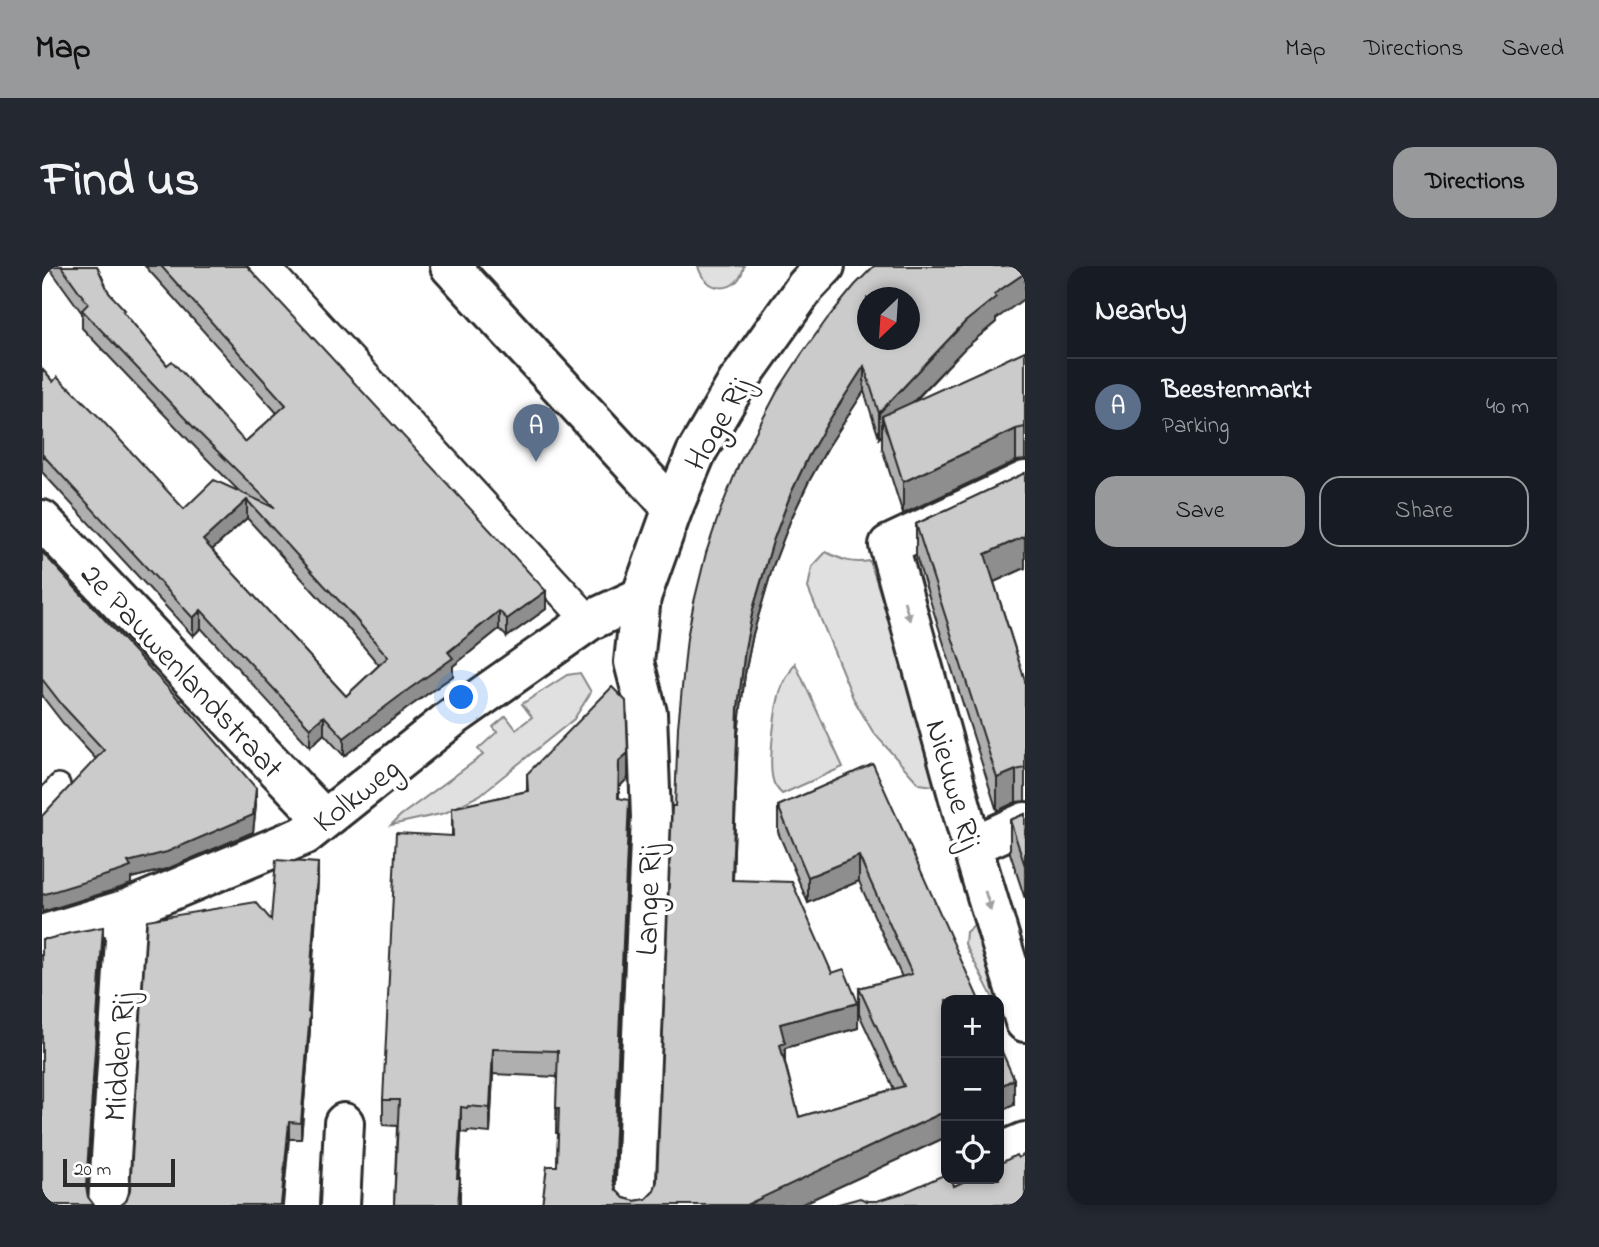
<!DOCTYPE html>
<meta charset="utf-8">
<style>
:root{--surface:#171b24;--page:#242831;--text:#f1f3f6;--muted:#9ea1a6;--line:#363941;--accent:#98999b}
body{margin:0;font-family:"Indie Flower",sans-serif;background:var(--page);color:var(--text)}
.controls{position:absolute;right:21px;bottom:21px;display:grid;overflow:hidden;border-radius:14px;box-shadow:0 4px 10px #0003}
.controls button{width:63px;height:63px;display:grid;place-items:center;padding:0;border:0;border-bottom:2px solid var(--line);background:var(--surface);color:var(--text);font:35px sans-serif}
.compass{position:absolute;left:815px;top:21px;width:63px;height:63px;border-radius:50%;background:var(--surface);box-shadow:0 4px 10px #0003;rotate:205deg}
.scale{position:absolute;left:21px;bottom:18px;width:112px;box-sizing:border-box;padding-left:7px;border:4px solid #2b2b2b;border-top:0;font-size:19px;line-height:24px;white-space:nowrap;color:#2b2b2b;-webkit-text-stroke:5px #fff;paint-order:stroke}
.you{position:absolute;left:420px;top:432px;width:24px;height:24px;margin:-18px;border:5px solid #fff;border-radius:50%;background:#1a73e8;box-shadow:0 0 0 10px #1a73e833}
.badge{display:grid;place-items:center;width:46px;height:46px;border-radius:50%;background:var(--accent);color:#fff;font-size:23px;font-weight:700}
.pin{position:absolute;translate:-50% -58px;filter:drop-shadow(0 2px 4px #0008)}
.pin::after{content:'';position:absolute;top:37px;width:24px;height:21px;background:inherit;clip-path:polygon(0 0,100% 0,50% 100%)}
.list{margin:0;padding:0;list-style:none}
h2{display:flex;justify-content:space-between;align-items:center;height:91px;margin:0;padding:0 28px;font-size:30px}
h2 small{font-size:23px;font-weight:400;color:var(--muted)}
.list li{display:grid;grid-template-columns:46px 1fr auto;gap:21px;align-items:center;box-sizing:border-box;height:98px;padding:0 28px;border-top:2px solid var(--line)}
.list b{display:block;font-size:26px;white-space:nowrap}
.list p{margin:0;font-size:23px;white-space:nowrap;color:var(--muted)}
.list em{font-size:23px;font-style:normal;color:var(--muted)}
.actions{display:flex;gap:14px;padding:21px 28px}
.actions a{flex:1;padding:16px 0;border:2px solid var(--accent);border-radius:21px;text-align:center;font-size:24px;color:var(--accent)}
.actions .main{background:var(--accent);color:#111}
.icon{flex:none;width:38px;height:38px;fill:none;stroke:currentColor;stroke-width:2;stroke-linecap:round;stroke-linejoin:round}
.map{position:relative;flex:none;width:983px;height:939px;overflow:hidden;border-radius:21px}
header{display:flex;align-items:center;gap:42px;box-sizing:border-box;height:98px;padding:0 35px;background:var(--accent);color:#111}
header strong{font-size:33px}
nav{display:flex;gap:38px;margin-inline-start:auto;font-size:24px}
.intro{display:flex;align-items:center;justify-content:space-between;box-sizing:border-box;height:168px;padding:0 42px}
h1{margin:0;font-size:49px}
.button{padding:18px 32px;border-radius:21px;background:var(--accent);color:#111;font-size:24px;font-weight:700}
main{display:flex;gap:42px;padding:0 42px}
aside{flex:1;background:var(--surface);border-radius:21px;box-shadow:0 4px 10px #0003}
.map>svg:first-child{display:block}
</style>
<header>
<strong>Map</strong>
<nav><a>Map</a><a>Directions</a><a>Saved</a></nav>
</header>
<div class="intro"><h1>Find us</h1><a class="button">Directions</a></div>
<main>
<div class="map">
<svg width="983" height="939" viewBox="0 0 983 939">
<rect width="100%" height="100%" fill="#fff"/>
<filter id="ink" filterUnits="userSpaceOnUse"><feTurbulence type="fractalNoise" baseFrequency=".0143" numOctaves="2"/><feDisplacementMap in="SourceGraphic" scale="14" xChannelSelector="R" yChannelSelector="G"/><feConvolveMatrix kernelMatrix="1 2 1 2 8 2 1 2 1" color-interpolation-filters="sRGB"/></filter>
<g filter="url(#ink)">
<g fill="#e0e0e0" stroke="#868686" stroke-width="2">
<path d="M656,0H702C697,29 663,28 656,0Z"/>
<path d="M784,286C800,294 810,298 828,295L900,521L877,518L831,466L811,432L766,322L770,301Z"/>
<path d="M753,397L801,501L740,528C736,524 732,520 731,514C726,498 733,437 740,421C743,413 749,405 753,397Z"/>
<path d="M538,407L549,426L532,453L438,529L403,547L349,559L358,550L441,489L436,483L455,466L451,461L464,450L474,463L490,451L480,438L525,409Z"/>
<path d="M938,659L969,765L957,743V734H952L923,678L924,666L931,660Z"/>
</g>
<g fill="none" stroke-linecap="round" stroke-linejoin="round">
<g stroke="#2b2b2b" stroke-width="26">
<path id="service" d="M0,539L17,519"/>
</g>
<g stroke="#2b2b2b" stroke-width="35">
<path id="pedestrian" d="M221,0L547,355"/>
</g>
<g stroke="#2b2b2b" stroke-width="44">
<g id="minor">
<path d="M408,0L631,242"/>
<path d="M983,215L847,279L930,580L983,756"/>
<path d="M0,254L282,553"/>
<path d="M930,580L983,556"/>
<path d="M0,669L85,643L263,569L411,451L547,355L599,331"/>
<path d="M957,887L983,876"/>
<path d="M66,939L85,643"/>
<path d="M298,939L302,857"/>
<path d="M593,939L609,551L605,447L592,396L599,331L631,242L654,187L695,117L764,20L783,0"/>
</g>
</g>
<use href="#service" stroke="#fff" stroke-width="21"/>
<use href="#pedestrian" stroke="#fff" stroke-width="30"/>
<use href="#minor" stroke="#fff" stroke-width="38"/>
</g>
<g fill="#afafaf" stroke="#2b2b2b" stroke-width="2" fill-rule="evenodd">
<path d="M6,0H55L67,27L83,48L125,99L203,176L235,147L103,0H205L504,343L465,371L457,363L411,400V410L367,441L302,490L282,468L268,481L159,362L151,370L0,206V103L11,116L142,243L198,226L157,185L40,62V47ZM205,252L282,337L305,361L337,399L304,430L170,284Z"/>
<path d="M954,53V56L923,82L872,136L983,85V194L974,195L861,248L840,182V169L837,172L822,125L786,181L766,217L749,253L731,300L711,368L703,408L696,467L691,614L790,707L816,762L743,782V796L757,851L852,823L817,748V722L860,711L821,625L817,615L766,637L736,566V540L831,498L904,734V871L758,939H500L515,900L516,867H514L515,811L451,808L448,867L426,865L425,867L419,866L417,912H418V939H352L355,860L341,859V834L410,570V542L485,525V508L586,512L577,521V532L587,559L572,916L574,924L582,932L593,935L604,933L612,925L615,915L633,540L735,126Z"/>
<path d="M983,207V302L952,316L983,415V535L974,536L955,545L874,290V258Z"/>
<path d="M0,286L214,539L211,566L125,603L89,612V618L78,622L54,493L21,457L0,430Z"/>
<path d="M983,548V633L968,587V554Z"/>
<path d="M276,614L268,746V763L259,873H247L84,935L229,654Z"/>
</g>
<g fill="#8e8e8e" stroke="#2b2b2b" stroke-width="2">
<path d="M983,7V32L954,53V56L923,82L844,164L840,150V169L837,172V147L923,56L952,28Z"/>
<path d="M822,100V125L786,181L766,217L749,253L731,300L711,368L703,408L696,467L690,640L696,441L703,382L711,343L731,275L749,227L766,191L786,156Z"/>
<path d="M974,163V195L861,248V216Z"/>
<path d="M205,234V252L161,292V274Z"/>
<path d="M983,270V302L943,320V288Z"/>
<path d="M504,325V343L465,371V353Z"/>
<path d="M159,344V362L151,370V352Z"/>
<path d="M457,345V363L411,400V410L367,441L302,490V472Z"/>
<path d="M282,450V468L268,481V462Z"/>
<path d="M586,487V512L577,521V495Z"/>
<path d="M974,504V536L955,545V512Z"/>
<path d="M214,522V539L211,566L125,603L89,612V618L78,622L0,646V629Z"/>
<path d="M587,534V559L571,938V913Z"/>
<path d="M817,590V615L766,637V611Z"/>
<path d="M276,597V614L266,763V746Z"/>
<path d="M61,661V678L44,938V921Z"/>
<path d="M816,737V762L743,782V803L738,804V758Z"/>
<path d="M268,746V763L259,873V857Z"/>
<path d="M451,783V808L448,867V842Z"/>
<path d="M972,813V839L957,846V821Z"/>
<path d="M419,841V866L415,937V912Z"/>
<path d="M904,845V871L758,939H704Z"/>
<path d="M247,856V873L241,939H239Z"/>
</g>
<g fill="#cbcbcb" stroke="#2b2b2b" stroke-width="2" fill-rule="evenodd">
<path d="M19,0H55L67,27L83,44L81,45L125,99L130,95L203,176L244,139L119,0H205L504,325L465,353L457,345L406,386L411,392L367,423L302,472L282,450L268,462L159,344L151,352L0,188V103L11,116L15,111L26,122L27,121L56,150L142,243L172,214L233,242L157,167L40,44L46,38ZM205,234L282,319L305,343L346,391L304,430L161,274Z"/>
<path d="M832,0H983V7L952,28L954,31L923,56L837,147L822,100L786,156L766,191L749,227L731,275L711,343L703,382L696,441L690,614L750,616L790,707L802,703L816,737L738,758L743,777L738,779L757,851L862,820L817,722L870,708L821,599L817,590L766,611L736,540L831,498L937,734H904V845L704,939H500L505,900H515L517,842H514L516,785L451,783L448,842L426,840L425,842L419,841L415,912H418L416,939H352L357,834H341L354,567L411,570L410,542L486,525L485,508L570,421L584,435L586,487L577,495L576,532L587,534L571,913L574,924L582,932L593,935L604,933L612,925L615,915L630,540H633L636,461L645,372L652,336L664,287L678,245L697,198L735,126L759,89L785,53L813,19ZM825,32H867V74H825Z"/>
<path d="M983,85V161L974,163L861,216L840,150Z"/>
<path d="M983,207V270L943,288L983,415V502L974,504L955,512L874,258Z"/>
<path d="M0,286L153,451L214,522L211,549L125,586L86,596L89,601L78,605L0,629V550L62,484L21,440L0,413Z"/>
<path d="M983,548V600L968,554Z"/>
<path d="M234,594L276,597L266,746H268L259,857L247,856L239,939H79L84,935L88,924L105,654L214,636L229,654Z"/>
<path d="M61,661L44,921L46,931L52,939H0V673H6L28,667Z"/>
<path d="M957,779L972,813L957,821Z"/>
<path d="M983,888V939H793L818,932L825,935H835L861,927L904,908V913H910L912,920L927,913H957V898L974,889L976,892Z"/>
</g>
<defs><path id="oneway-solid" d="M-6-.8H1V-3.2L6.5 0L1 3.2V.8H-6Z" transform="scale(1.75)"/></defs>
<g fill="#a0a0a0">
<use href="#oneway-solid" transform="translate(865 345) rotate(74)"/>
<use href="#oneway-solid" transform="translate(946 635) rotate(73)"/>
</g>
</g>
<g text-anchor="middle" stroke-width="7" stroke-linejoin="round" paint-order="stroke">
<g font-size="32" fill="#2b2b2b" stroke="#fff">
<text transform="translate(675 157) rotate(-60)" y="11">Hoge Rij</text>
<text transform="translate(141 404) rotate(47)" y="11">2e Pauwenlandstraat</text>
<text transform="translate(913 518) rotate(74)" y="11">Nieuwe Rij</text>
<text transform="translate(314 528) rotate(-38)" y="11">Kolkweg</text>
<text transform="translate(605 634) rotate(-88)" y="11">Lange Rij</text>
<text transform="translate(76 791) rotate(-86)" y="11">Midden Rij</text>
</g>
</g>
</svg>
<div class="controls">
<button>+</button>
<button>−</button>
<button><svg class="icon" aria-label="locate" viewBox="0 0 24 24"><circle cx="12" cy="12" r="6"/><path d="M12 2v4M12 18v4M2 12h4M18 12h4"/></svg></button>
</div>
<svg class="compass" viewBox="-18 -18 36 36"><path d="M0-13l5 13h-10z" fill="#e53935"/><path d="M0 13l5-13h-10z" fill="#9ea1a6"/></svg>
<div class="scale">20 m</div>
<div class="you"></div>
<div class="pin badge" style="left:494px;top:196px;background:#5c6f8a">A</div>
</div>
<aside>
<h2>Nearby<small></small></h2>
<ul class="list">
<li><span class="badge" style="background:#5c6f8a">A</span><div><b>Beestenmarkt</b><p>Parking</p></div><em>40 m</em></li>
</ul>
<div class="actions"><a class="main">Save</a><a>Share</a></div>
</aside>
</main>
